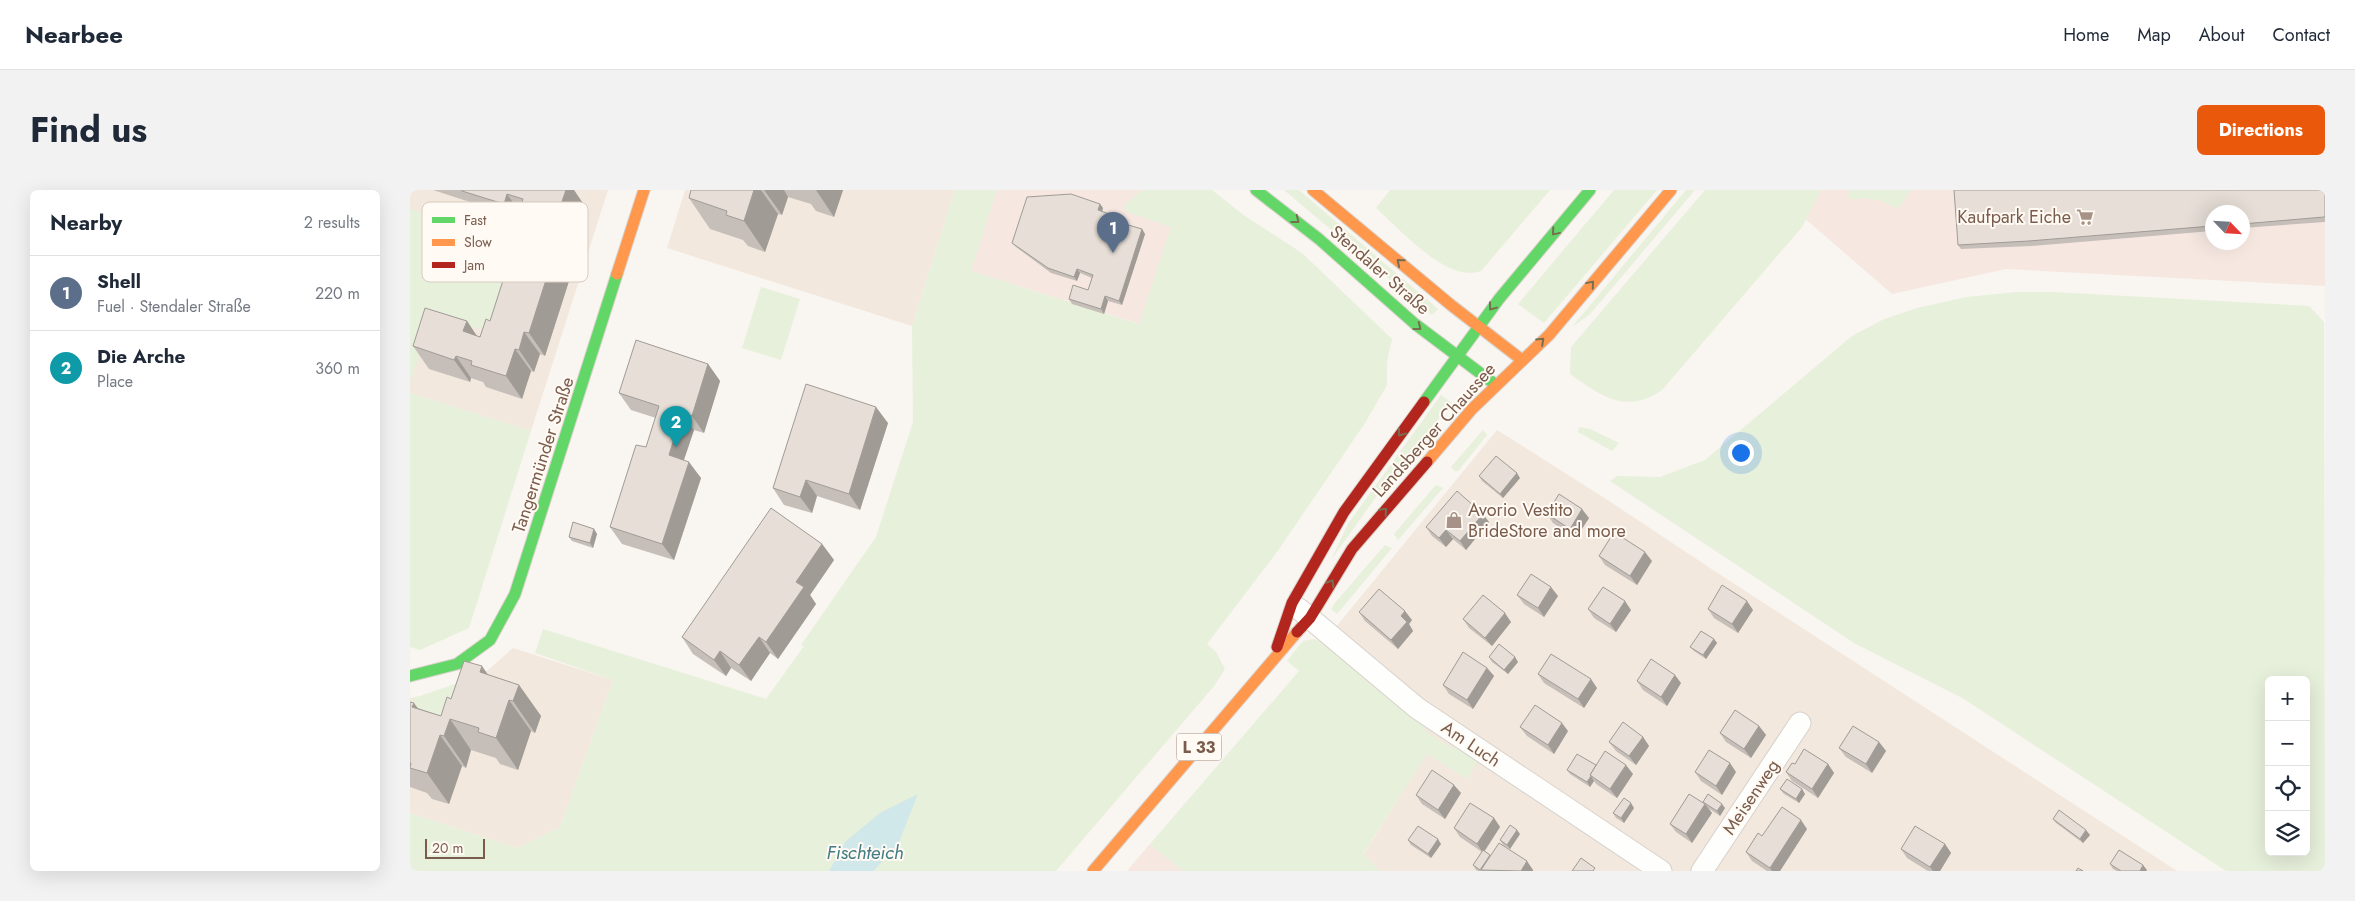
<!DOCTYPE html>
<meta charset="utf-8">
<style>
:root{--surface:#fff;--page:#f2f2f3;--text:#1f2937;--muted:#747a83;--line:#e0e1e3;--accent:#ea580c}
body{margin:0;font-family:Jost,sans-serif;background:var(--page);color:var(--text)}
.controls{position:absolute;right:15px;bottom:15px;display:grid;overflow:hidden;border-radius:8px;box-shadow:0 5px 20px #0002}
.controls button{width:45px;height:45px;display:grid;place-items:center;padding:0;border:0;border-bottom:1px solid var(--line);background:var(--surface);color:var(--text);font:25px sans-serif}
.compass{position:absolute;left:1795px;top:15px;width:45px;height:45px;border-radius:50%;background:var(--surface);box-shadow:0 5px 20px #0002;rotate:115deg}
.scale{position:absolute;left:15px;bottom:12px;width:60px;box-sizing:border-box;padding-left:5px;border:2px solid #7a5c4d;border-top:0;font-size:14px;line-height:18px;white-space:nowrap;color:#7a5c4d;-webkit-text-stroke:4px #fffaf3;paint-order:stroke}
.you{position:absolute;left:1330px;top:262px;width:18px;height:18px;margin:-12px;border:4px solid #fff;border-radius:50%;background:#1a73e8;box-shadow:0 0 0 8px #1a73e833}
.badge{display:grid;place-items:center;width:32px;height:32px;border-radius:50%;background:var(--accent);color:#fff;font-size:16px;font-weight:700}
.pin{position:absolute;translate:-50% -41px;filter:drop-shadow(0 1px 2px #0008)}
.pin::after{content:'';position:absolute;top:26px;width:18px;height:15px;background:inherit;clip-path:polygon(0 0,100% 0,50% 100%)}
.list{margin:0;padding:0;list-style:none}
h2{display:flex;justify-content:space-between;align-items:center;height:65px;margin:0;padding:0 20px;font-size:21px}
h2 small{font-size:16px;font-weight:400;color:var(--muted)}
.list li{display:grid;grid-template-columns:32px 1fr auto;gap:15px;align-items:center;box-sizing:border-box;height:75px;padding:0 20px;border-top:1px solid var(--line)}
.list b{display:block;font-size:19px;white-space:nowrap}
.list p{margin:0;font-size:16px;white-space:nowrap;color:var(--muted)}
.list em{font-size:16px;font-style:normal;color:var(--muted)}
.icon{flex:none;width:28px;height:28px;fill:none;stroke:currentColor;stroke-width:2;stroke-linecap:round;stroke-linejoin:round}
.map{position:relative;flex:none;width:1915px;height:681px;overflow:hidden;border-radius:8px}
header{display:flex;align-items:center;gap:30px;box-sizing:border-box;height:70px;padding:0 25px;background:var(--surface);border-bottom:1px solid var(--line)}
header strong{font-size:24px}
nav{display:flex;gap:28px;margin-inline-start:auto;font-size:18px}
.intro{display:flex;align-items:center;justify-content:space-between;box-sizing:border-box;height:120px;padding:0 30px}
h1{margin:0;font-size:35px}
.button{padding:12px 22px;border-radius:8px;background:var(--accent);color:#fff;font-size:18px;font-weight:700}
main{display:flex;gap:30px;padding:0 30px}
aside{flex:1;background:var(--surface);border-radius:8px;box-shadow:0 5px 20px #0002}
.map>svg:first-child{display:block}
</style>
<header>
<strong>Nearbee</strong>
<nav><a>Home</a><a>Map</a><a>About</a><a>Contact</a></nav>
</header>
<div class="intro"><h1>Find us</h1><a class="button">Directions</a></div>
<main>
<aside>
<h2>Nearby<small>2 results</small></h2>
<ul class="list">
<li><span class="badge" style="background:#5c6f8a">1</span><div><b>Shell</b><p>Fuel · Stendaler Straße</p></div><em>220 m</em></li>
<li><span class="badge" style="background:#0f9aa8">2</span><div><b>Die Arche</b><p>Place</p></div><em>360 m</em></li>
</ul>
</aside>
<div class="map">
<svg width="1915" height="681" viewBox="0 0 1915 681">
<rect width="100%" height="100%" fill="#f9f5f0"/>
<g fill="#f2e8de">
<path d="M0,0H198L121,241L0,203Z"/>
<path d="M275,0H545L502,136L257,58Z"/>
<path d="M1087,240L1196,309L1306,382L1767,681H970L953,665L1017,563L890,481Z"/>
<path d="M103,458L203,490L150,637L107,658L0,623V508L33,502L59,492L78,480Z"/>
</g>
<g fill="#f6e8e1" fill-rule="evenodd">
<path d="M587,0H773L730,134L560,81Z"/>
<path d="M1362,0H1915V96L1596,79L1482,104ZM1802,22H1832V52H1802Z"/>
<path d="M740,654L773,681H717Z"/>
</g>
<g fill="#e7f0db" fill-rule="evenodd">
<path d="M545,0H587L561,81L729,134L761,37L715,21L714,15L733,0H802L835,26L892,63L982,149L977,172V195L955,233L867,362L797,454L806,462L815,479L804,496L646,681H464L489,652H435L419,681H0V623L107,658L150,637L203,490L125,463L133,439L356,509L394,456L391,455L466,347L503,232L502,136Z"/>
<path d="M874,0H889L1028,119L1022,125Z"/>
<path d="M980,0H1140L1071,81C1037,94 990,39 966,18Z"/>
<path d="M1204,0H1247L1134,133L1108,114Z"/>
<path d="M1276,0H1285L1180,124L1162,137Z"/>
<path d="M1295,0H1411L1392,37L1252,200C1215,225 1192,206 1160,184L1161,157Z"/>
<path d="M1439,0H1501L1488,19L1469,10L1452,8L1444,10L1438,7Z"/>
<path d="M0,19L108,53L79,142L22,124L0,194Z"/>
<path d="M351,97L390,109L371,170L332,158Z"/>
<path d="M1606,102H1642L1899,116L1914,132L1915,681H1816L1554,509L1444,453L1200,291L1207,286L1250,287L1295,270L1442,146L1474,129L1507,118L1557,107ZM1859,490H1896V662H1859Z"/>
<path d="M0,203L121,241L59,438L10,460L0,457Z"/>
<path d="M1031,205L1042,213L986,279L921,370L938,334Z"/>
<path d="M1169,237L1180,239L1209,253L1202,261L1168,242Z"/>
<path d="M1073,240L1077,245L1048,281H1045L1041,277Z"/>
<path d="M1026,295L1033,298L988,350L984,344Z"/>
<path d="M975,355L982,358L927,424L921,419L924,414Z"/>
<path d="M904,449L913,452L965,498L1014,534L1015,541L1041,558L1047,556L1068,571L1057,589L1017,564L953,664L970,681H773L740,654L889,481L877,471L893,451Z"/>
<path d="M57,490L35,527L12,521L2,511L1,509Z"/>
</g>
<path fill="#d0e8ea" d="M508,604L489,652L464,681H419L435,652L470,623Z"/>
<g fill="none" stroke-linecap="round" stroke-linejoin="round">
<g stroke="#d7d1cb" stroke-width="23">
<g id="street">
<path d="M889,419L1007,518L1251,681"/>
<path d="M1292,681L1390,533"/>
</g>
</g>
<g stroke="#d9d2cb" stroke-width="13">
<g id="fast">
<path d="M846,0L909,49L1005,134L1086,195"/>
<path d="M1014,212L1089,109L1180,0"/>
<path d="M0,486L47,474L80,450L105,404L207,84"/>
</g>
</g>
<g stroke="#d9d2cb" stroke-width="13">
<g id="slow">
<path d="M903,0L1041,115L1112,170"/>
<path d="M207,84L234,0"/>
<path d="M1017,272L1062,219L1139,145L1261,0"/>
<path d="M683,681L887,442"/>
</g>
</g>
<g stroke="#d9d2cb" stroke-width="13">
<g id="jam">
<path d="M887,442L900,428L942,359L1017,272"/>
<path d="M867,457L882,413L934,322L1014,212"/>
</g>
</g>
<use href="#street" stroke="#fefefd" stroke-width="21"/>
<use href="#fast" stroke="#63d668" stroke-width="11"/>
<use href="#slow" stroke="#ff974d" stroke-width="11"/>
<use href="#jam" stroke="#b3261e" stroke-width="11"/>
</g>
<g fill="#c6bfb9">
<path d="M23,0H164L174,15L166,39L169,43L164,57L168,63L135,166L130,164L124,182L121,181L112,209L76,197L73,192L61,188L60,192L19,179L3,156L57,131L67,146L70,147L80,131L112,32L111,31L109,37L68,23L60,12Z"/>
<path d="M281,0H433L424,27L406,21L401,14L378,7L372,25L368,24L355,62L338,56L333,50L300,39L279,8Z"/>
<path d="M1915,0V32L1832,38V22H1802V41L1622,56L1551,59L1548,55Z"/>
<path d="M690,14L693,18L692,22L706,30L705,31L732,39L735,44L712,115L698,111L694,124L662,114L659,109L678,100L682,88L670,83L667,91L641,83L606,57L602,53Z"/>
<path d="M298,174L310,191L294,243L284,240L274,270L291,288L264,370L212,354L200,337L236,257L246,228L221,220L209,203Z"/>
<path d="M478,233L450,320L407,306L402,323L374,315L363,298Z"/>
<path d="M1069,286L1110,288L1093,308L1072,291Z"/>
<path d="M1137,324L1179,328L1166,348L1143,333Z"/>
<path d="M1079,332L1056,360L1043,349L1036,357L1022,346L1016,337Z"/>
<path d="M184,339L187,344L183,358L162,351L159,347Z"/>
<path d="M412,354L424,370L400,405L406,414L368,469L360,463L341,491L321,478L316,486L283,464L272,447Z"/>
<path d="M1189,366L1242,371L1227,395L1195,375Z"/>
<path d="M1107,405L1148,406L1134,427L1114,414Z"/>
<path d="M1178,419L1221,420L1206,442L1184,428Z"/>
<path d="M1298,419L1343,420L1328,443L1304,428Z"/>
<path d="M949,422L1002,430L999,434L1003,441L988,459L955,431Z"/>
<path d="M1053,429L1101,432L1082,456L1059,438Z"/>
<path d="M1304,449L1307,453L1296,469L1284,461L1280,457Z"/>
<path d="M1079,467H1105L1108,472L1098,484L1082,472Z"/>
<path d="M1077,478L1084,486L1063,519L1039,504L1033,495Z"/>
<path d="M77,484L109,495L131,526L125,543L121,541L108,580L90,574L86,568L61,560L56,578L52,576L39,614L22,609L17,603L0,597V512L8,518L31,526L41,509Z"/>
<path d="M1128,484L1187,498L1174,518L1134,493Z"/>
<path d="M1227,491L1271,493L1257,516L1233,500Z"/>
<path d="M1349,536L1356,545L1341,568L1316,552L1310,543Z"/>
<path d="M1110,537L1158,541L1144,564L1117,546Z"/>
<path d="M1233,547L1239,556L1226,575L1206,561L1199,552Z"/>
<path d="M1469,552L1476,561L1462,583L1436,567L1429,558Z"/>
<path d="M1385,574H1418L1424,583L1408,608L1382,591L1376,582Z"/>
<path d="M1186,575L1223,584L1207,608L1186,594L1184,591L1180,597L1160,584L1157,580Z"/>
<path d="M1285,582H1326L1312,605L1291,591Z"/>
<path d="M1370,599H1392L1395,604L1389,613L1374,604Z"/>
<path d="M1051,603L1035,629L1012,614L1006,605Z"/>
<path d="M1293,613L1315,618L1310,626L1298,618L1302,623L1282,653L1266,642L1260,634Z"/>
<path d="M1224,618L1214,633L1206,628L1203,623Z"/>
<path d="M1084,628L1090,637L1075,661L1080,665L1123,680V681H1068L1066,680L1063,675L1072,662L1050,647L1044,638Z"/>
<path d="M1643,629L1680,645L1673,653L1646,633Z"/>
<path d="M1397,639L1370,681H1357L1342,671L1336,662L1352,646Z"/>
<path d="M1110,644L1100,659L1093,655L1090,650Z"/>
<path d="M998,650L1031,654L1021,668L1001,655Z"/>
<path d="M1535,654L1541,663L1530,681H1518L1497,668L1491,659Z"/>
<path d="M1700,674L1737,680L1736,681H1707L1703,679Z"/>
</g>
<g fill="#a19b96">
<path d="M156,0H164L174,15L166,39L169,43L164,57L168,63L135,166L119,143L149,20Z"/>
<path d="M344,0H351L368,24L355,62L334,31Z"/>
<path d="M354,0H374L378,7L372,25Z"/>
<path d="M406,0H433L424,27Z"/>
<path d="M97,4L113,26H108L111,31L109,37L94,14Z"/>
<path d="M690,14L693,18L691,25L688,20Z"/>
<path d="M702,25L706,30L704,34L701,30Z"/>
<path d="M732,39L735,44L712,115L709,111Z"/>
<path d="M667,79L670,83L667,91L664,87Z"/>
<path d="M695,106L698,111L694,124L691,119Z"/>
<path d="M57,131L72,154L53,141Z"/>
<path d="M114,142L130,164L124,182L109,160Z"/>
<path d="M105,159L121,181L112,209L96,186Z"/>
<path d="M46,166L61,188L60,192L44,170Z"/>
<path d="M298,174L310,191L294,243L282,226Z"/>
<path d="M466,217L478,233L450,320L439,304Z"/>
<path d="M272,223L284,240L270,281L259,265Z"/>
<path d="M279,272L291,288L264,370L252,354Z"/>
<path d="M1107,283L1110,288L1093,308L1090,304Z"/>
<path d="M396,290L407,306L402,323L390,307Z"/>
<path d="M1172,319L1179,328L1166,348L1160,339Z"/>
<path d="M1073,324L1079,332L1056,360L1050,351Z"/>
<path d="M184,339L187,344L183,358L180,353Z"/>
<path d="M1036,340L1043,349L1036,357L1029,348Z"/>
<path d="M412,354L424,370L400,405L406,414L368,469L356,452L386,392Z"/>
<path d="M1235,362L1242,371L1227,395L1220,386Z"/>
<path d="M1141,397L1148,406L1134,427L1128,418Z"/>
<path d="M1215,411L1221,420L1206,442L1200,434Z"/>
<path d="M1337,411L1343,420L1328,443L1322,434Z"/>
<path d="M995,421L1002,430L999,434L1003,441L988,459L981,450L991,426Z"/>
<path d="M1095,423L1101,432L1082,456L1075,448Z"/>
<path d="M349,447L360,463L341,491L329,475Z"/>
<path d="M1304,449L1307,453L1296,469L1293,465Z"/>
<path d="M310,461L321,478L316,486L304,470Z"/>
<path d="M1105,467L1108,472L1098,484L1094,480Z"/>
<path d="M72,476L94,508L70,482Z"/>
<path d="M1077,478L1084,486L1063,519L1057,510Z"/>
<path d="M1265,485L1271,493L1257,516L1251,507Z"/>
<path d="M1181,489L1187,498L1174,518L1168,509Z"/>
<path d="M109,495L131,526L125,543L103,511Z"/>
<path d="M99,510L121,541L108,580L86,548Z"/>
<path d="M4,513L26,544L2,517Z"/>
<path d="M40,529L61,560L56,578L34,546Z"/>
<path d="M1152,533L1158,541L1144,564L1138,555Z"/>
<path d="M1349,536L1356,545L1341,568L1334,559Z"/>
<path d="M30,545L52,576L39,614L17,583Z"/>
<path d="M1233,547L1239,556L1226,575L1219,566Z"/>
<path d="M1469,552L1476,561L1462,583L1456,574Z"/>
<path d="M1320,573L1326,582L1312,605L1306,596Z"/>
<path d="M1418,574L1424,583L1408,608L1402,599Z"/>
<path d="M1216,575L1223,584L1207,608L1200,599Z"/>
<path d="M1181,586L1184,591L1180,597L1177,592Z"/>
<path d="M1044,595L1051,603L1035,629L1028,620Z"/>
<path d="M1392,599L1395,604L1389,613L1386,609Z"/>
<path d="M1221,613L1224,618L1214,633L1211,628Z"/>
<path d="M1295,614L1302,623L1282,653L1276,644Z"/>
<path d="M1312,614L1315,618L1310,626L1307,621Z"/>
<path d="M1084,628L1090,637L1073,663L1067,654Z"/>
<path d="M1391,630L1397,639L1370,681H1362L1360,678Z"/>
<path d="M1107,640L1110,644L1100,659L1097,655Z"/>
<path d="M1676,640L1680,645L1673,653L1670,649Z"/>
<path d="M1028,649L1031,654L1021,668L1018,664Z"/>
<path d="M1535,654L1541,663L1530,681H1523L1520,677Z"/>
<path d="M1117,671L1123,680V681H1111Z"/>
<path d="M1733,675L1737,680L1736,681H1730Z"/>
</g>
<g fill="#e6ded7" stroke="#a19b96">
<path d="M52,0H156L149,20L153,21L147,39L152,40L119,143L114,142L109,160L105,159L96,186L61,175L62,171L46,166L44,170L3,156L15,118L57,131L53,141L70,147L76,129L80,131L113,28L108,26L113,9L97,4L94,14L52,1Z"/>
<path d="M281,0H344L334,31L316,25L317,21L279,8Z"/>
<path d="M1544,0H1915V27H1914L1832,34V22H1802V36L1619,51L1548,55Z"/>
<path d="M661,4L690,14L688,20L702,25L701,30L732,39L709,111L695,106L691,119L659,109L663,95L678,100L683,85L667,79L664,87L638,78L602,53L617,7Z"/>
<path d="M226,150L298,174L282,226L272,223L259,265L279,272L252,354L200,337L226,255L236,257L249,216L209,203Z"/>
<path d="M396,194L466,217L439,304L396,290L390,307L363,298Z"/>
<path d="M1086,266L1107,283L1090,304L1069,286Z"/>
<path d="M1047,301L1073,324L1050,351L1036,340L1029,348L1016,337Z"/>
<path d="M1149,304L1172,319L1160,339L1137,324Z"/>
<path d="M361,318L412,354L386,392L394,397L356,452L349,447L329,475L310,461L304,470L272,447Z"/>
<path d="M163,332L184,339L180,353L159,347Z"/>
<path d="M1204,342L1235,362L1220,386L1189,366Z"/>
<path d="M1121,384L1141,397L1128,418L1107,405Z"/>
<path d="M1312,395L1337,411L1322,434L1298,419Z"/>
<path d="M1193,397L1215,411L1200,434L1178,419Z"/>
<path d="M969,399L995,421L991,426L997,432L981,450L949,422Z"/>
<path d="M1073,405L1095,423L1075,448L1053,429Z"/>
<path d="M1291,441L1304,449L1293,465L1280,457Z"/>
<path d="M1089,454L1105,467L1094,480L1079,467Z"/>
<path d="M1053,462L1077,478L1057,510L1033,495Z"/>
<path d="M1141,464L1181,489L1168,509L1128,484Z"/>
<path d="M1241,469L1265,485L1251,507L1227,491Z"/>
<path d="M54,471L72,476L70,482L109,495L103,511L99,510L86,548L68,542L69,538L40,529L34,546L30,545L17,583L0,578L1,573H0V512L4,513L2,517L31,526L37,507L41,509Z"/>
<path d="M1125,515L1152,533L1138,555L1110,537Z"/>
<path d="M1325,520L1349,536L1334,559L1310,543Z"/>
<path d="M1213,532L1233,547L1219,566L1199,552Z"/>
<path d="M1443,536L1469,552L1456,574L1429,558Z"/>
<path d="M1394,559L1418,574L1402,599L1376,582L1382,573L1385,574Z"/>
<path d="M1299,560L1320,573L1306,596L1285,582Z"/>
<path d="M1195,561L1216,575L1200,599L1180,585Z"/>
<path d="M1167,564L1186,575L1180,585L1181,586L1177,592L1157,580Z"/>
<path d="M1022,580L1044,595L1028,620L1006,605Z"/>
<path d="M1377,589L1392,599L1386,609L1370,599Z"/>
<path d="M1279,604L1295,614L1276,644L1260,634Z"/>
<path d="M1298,604L1312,614L1307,621L1293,612Z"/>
<path d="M1214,608L1221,613L1211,628L1203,623Z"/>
<path d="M1060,613L1084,628L1067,654L1044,638Z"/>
<path d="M1372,617L1391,630L1360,678L1336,662L1348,643L1352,646Z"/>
<path d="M1649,620L1676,640L1670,649L1643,629Z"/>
<path d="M1100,635L1107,640L1097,655L1090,650Z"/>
<path d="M1008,636L1028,649L1018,664L998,650Z"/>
<path d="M1505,636L1535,654L1520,677L1491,659Z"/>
<path d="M1089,653L1117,671L1111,681L1071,680Z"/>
<path d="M1073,660L1080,665L1070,680L1063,675Z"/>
<path d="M1709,660L1733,675L1730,681H1711L1700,674Z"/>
<path d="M1171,668L1185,678L1183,681H1162Z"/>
<path d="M1668,678L1673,681H1666Z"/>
</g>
<defs><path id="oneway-chevron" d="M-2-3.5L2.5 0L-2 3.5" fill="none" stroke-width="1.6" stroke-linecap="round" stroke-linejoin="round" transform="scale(1.25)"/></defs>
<g stroke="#776e51">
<use href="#oneway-chevron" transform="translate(886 30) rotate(38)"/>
<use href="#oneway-chevron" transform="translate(1145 42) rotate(130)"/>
<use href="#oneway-chevron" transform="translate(990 72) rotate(-140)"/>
<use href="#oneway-chevron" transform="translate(1181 94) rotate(-50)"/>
<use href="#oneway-chevron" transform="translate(1082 117) rotate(127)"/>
<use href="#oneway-chevron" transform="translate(1008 137) rotate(38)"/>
<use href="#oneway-chevron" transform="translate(1131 151) rotate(-43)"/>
<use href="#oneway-chevron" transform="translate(991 243) rotate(126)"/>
<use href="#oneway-chevron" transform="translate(974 321) rotate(-49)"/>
<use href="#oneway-chevron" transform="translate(921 393) rotate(-58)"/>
</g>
<defs>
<g id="supermarket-bare" transform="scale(1.35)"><path d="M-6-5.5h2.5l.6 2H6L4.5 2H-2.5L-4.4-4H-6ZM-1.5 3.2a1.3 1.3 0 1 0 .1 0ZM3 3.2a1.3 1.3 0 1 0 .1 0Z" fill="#a69286" stroke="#fffaf3" stroke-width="2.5" paint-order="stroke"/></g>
<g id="shop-bare" transform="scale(1.35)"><path d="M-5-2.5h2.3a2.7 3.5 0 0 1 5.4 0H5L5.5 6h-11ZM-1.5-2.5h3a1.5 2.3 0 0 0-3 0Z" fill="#a69286" stroke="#fffaf3" stroke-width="2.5" paint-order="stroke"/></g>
</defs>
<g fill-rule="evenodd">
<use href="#supermarket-bare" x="1675" y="27"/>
<use href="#shop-bare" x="1044" y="330"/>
</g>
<g text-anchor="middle" stroke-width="4" stroke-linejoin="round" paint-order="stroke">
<rect fill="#fffaf3" stroke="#a28b7f" stroke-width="1" x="766.5" y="543.5" width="45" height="27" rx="4"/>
<g font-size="16" font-weight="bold" fill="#7a5c4d">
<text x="789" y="563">L 33</text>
</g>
<g font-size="18" fill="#7a5c4d" stroke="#fffaf3" text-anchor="end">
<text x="1661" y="33">Kaufpark Eiche</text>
<text x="1058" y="326" text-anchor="start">Avorio Vestito<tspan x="1058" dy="21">BrideStore and more</tspan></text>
</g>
<g font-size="18" fill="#7a5c4d" stroke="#fffaf3">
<text transform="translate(970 80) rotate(41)" y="6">Stendaler Straße</text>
<text transform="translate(1024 240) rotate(-48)" y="6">Landsberger Chaussee</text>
<text transform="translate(133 265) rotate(-72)" y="6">Tangermünder Straße</text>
<text transform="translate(1061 554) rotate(34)" y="6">Am Luch</text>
<text transform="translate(1341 607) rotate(-56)" y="6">Meisenweg</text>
</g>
<g font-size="19" font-style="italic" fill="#437c86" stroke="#fffaf3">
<text x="455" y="669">Fischteich</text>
</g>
</g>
<rect x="12" y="12" width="166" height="80" rx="8" fill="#fffaf3" stroke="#d7cbc1" stroke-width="1"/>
<rect x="22" y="27" width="23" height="6" fill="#63d668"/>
<rect x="22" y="49" width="23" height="7" fill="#ff974d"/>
<rect x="22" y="72" width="23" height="6" fill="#b3261e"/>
<g font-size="14" fill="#7a5c4d">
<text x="54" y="35">Fast</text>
<text x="54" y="57">Slow</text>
<text x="54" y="80">Jam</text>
</g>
</svg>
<div class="controls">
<button>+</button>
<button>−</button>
<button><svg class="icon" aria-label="locate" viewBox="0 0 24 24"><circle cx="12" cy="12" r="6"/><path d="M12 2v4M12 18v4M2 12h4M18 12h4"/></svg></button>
<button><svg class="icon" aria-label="layers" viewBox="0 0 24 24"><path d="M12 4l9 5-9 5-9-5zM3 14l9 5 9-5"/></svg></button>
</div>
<svg class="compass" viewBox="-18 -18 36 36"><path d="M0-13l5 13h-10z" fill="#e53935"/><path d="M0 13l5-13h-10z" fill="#747a83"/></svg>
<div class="scale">20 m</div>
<div class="you"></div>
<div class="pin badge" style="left:703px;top:63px;background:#5c6f8a">1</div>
<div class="pin badge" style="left:266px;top:257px;background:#0f9aa8">2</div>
</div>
</main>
